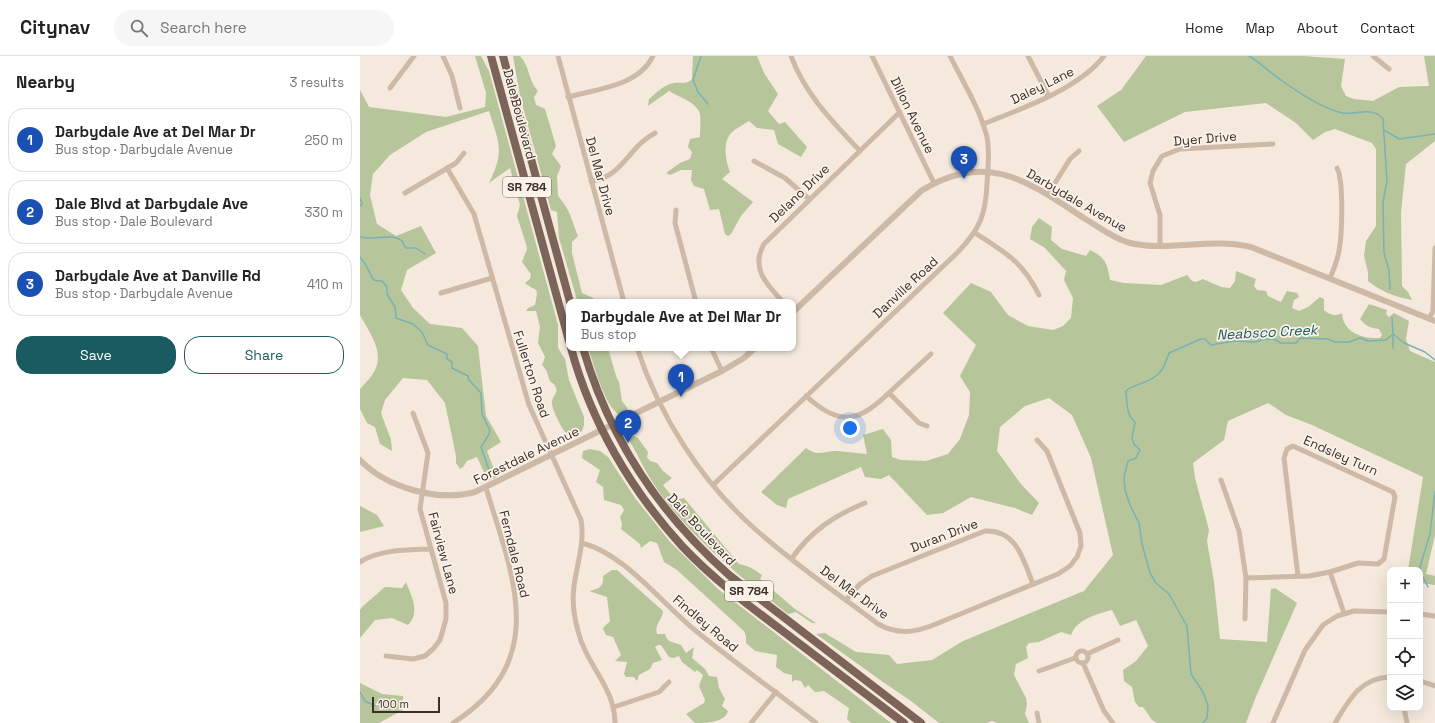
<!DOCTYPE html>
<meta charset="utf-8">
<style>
:root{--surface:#fff;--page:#f6f6f6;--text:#222;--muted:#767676;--line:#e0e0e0;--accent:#195b60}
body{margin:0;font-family:"Space Grotesk",sans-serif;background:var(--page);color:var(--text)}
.controls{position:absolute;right:12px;bottom:12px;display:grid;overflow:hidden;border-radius:8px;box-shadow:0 4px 16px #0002}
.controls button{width:36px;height:36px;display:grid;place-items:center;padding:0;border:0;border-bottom:1px solid var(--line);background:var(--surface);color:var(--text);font:20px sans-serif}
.scale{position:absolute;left:12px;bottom:10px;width:68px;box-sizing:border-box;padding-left:4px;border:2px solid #3a2e28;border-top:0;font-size:11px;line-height:14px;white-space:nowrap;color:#3a2e28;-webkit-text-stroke:3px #fbf3e9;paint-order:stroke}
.you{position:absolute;left:490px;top:372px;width:14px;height:14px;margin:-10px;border:3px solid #fff;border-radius:50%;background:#1a73e8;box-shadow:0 0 0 6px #1a73e833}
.badge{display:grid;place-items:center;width:26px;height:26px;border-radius:50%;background:var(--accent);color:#fff;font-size:13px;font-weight:700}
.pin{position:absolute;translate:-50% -33px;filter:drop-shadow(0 1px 2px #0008)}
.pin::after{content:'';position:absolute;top:21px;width:14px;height:12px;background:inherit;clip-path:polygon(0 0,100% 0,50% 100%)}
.popup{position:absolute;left:206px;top:243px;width:230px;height:52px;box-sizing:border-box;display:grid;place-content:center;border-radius:8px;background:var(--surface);filter:drop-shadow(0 1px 3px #0005);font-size:13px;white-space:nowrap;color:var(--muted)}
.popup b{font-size:15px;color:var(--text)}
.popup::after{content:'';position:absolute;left:50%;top:100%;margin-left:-8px;border:8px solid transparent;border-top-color:var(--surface)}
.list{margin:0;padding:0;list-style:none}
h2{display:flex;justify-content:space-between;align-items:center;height:52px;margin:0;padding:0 16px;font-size:17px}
h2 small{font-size:13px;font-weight:400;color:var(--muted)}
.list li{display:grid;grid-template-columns:26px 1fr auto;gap:12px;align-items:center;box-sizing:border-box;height:64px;margin:0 8px 8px;padding:0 8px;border:1px solid var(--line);border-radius:16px}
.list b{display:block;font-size:15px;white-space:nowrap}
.list p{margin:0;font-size:13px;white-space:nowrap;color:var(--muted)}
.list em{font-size:13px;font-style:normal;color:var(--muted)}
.actions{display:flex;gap:8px;padding:12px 16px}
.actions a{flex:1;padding:9px 0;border:1px solid var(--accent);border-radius:16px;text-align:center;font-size:14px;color:var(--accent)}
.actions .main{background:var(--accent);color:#fff}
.icon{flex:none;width:22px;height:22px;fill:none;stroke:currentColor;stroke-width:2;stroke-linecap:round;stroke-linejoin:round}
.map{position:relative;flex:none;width:1075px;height:667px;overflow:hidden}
header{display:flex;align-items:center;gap:24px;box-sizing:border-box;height:56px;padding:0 20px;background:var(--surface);border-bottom:1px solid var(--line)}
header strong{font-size:19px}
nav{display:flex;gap:22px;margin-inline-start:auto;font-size:14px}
.search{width:280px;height:36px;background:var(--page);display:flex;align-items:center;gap:10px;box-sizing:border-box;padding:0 14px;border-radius:22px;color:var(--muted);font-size:15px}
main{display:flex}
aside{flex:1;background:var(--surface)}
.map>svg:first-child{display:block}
</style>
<header>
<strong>Citynav</strong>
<div class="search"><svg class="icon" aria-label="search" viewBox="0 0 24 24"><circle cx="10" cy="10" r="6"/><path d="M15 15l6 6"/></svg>Search here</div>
<nav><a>Home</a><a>Map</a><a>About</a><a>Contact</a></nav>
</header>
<main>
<aside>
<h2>Nearby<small>3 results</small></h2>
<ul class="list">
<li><span class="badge" style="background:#1a4fb4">1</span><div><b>Darbydale Ave at Del Mar Dr</b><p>Bus stop · Darbydale Avenue</p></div><em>250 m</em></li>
<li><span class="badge" style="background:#1a4fb4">2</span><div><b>Dale Blvd at Darbydale Ave</b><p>Bus stop · Dale Boulevard</p></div><em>330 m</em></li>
<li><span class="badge" style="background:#1a4fb4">3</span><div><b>Darbydale Ave at Danville Rd</b><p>Bus stop · Darbydale Avenue</p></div><em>410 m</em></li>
</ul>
<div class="actions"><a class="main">Save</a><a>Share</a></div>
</aside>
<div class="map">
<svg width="1075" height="667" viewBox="0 0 1075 667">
<rect width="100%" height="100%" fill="#f4e9dc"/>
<g fill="#b7c59b">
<path d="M115,0H121L129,15L198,269V292L205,303L209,324L224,361V369L222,375L216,380L210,381C204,378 191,353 192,346C192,341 198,337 196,332C195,328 192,327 190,325C187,319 189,316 182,309L185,301L178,287L180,271L176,255H166L168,252L175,249C179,229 177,237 165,227L170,223L171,218L162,206L167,193L166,188L157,160L160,149L150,112L129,127C145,95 139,87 129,55L66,76L30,99L13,118L10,139L17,168L36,180L61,170L76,197L47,214L41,234L53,252L70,268L102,272L118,290L126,360L141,386L127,395L137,421L128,425L117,401L107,405L103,411L100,413L96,407V400L85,347L67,324L43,322L25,344L21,357L31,384L32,395L20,388L15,371L7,367L0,353V333C4,328 9,324 12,319C27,298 10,278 0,259V34L9,51L86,61L125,51L126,37Z"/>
<path d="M153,0H160C170,10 168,25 178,35L174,41L176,49L185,53L196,90L192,98L201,110L197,120L198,140C211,155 211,163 218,180L212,186V197L222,237L233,242V246L217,244L199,182L197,156L191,154L187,139L160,40Z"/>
<path d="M333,0H397L404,17L418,38L408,55L419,68L425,66L447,91L441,101L418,88L414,74L397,72L389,65C385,68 380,70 376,73C361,82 365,103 370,116L362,123L393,146L381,160L371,178L368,180L365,178L359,153L350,154L344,133L334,130L331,124L332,114H321L310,119L306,117L320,107L330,103L332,96L328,91L330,83L340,81C340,74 341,65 340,58C337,46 318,41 309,35L288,50L289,43C296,37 304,29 314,27C322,26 326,29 332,23Z"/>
<path d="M786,0H943L985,3L981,30L986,40L994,43L1013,45L1039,31L1069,30L1064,0H1075V85L1046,108L1041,156L1042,230L1048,236L1052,244C1035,241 1020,235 1008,225V216L1004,200L1006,185L1016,170V93L1012,87L975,73L965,76L953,84L936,67L906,47L825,56L764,86L737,50L761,34Z"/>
<path d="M679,162L692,171L691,184L702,193L726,200L730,194C746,202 747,207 750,224L764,227L801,229L827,219L832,225L836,226L843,223L861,231L870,232L875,225L876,215L896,223L894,230L897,234L906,235L908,240L921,246L927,235L937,237L939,241L934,244L932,252L939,255L948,251L960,241L964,243V254C970,259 975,261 982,257C983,277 1003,283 1020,282L1022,279L1019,273C1010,272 1006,270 1000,263L1009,248L1027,254L1026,258L1029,261L1034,257L1049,265L1046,283L1050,295L1075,306V479L1066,518L1075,520V529L1060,527V514H1048L1063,421L952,369L926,359L908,347L868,365L864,384L833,407L835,422L849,474L847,485L854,526L860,583L907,586L911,533L915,532L937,547L895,643L886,667H797L792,664L783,651H779L775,646L772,631L764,625L763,614L776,605L788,590L776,564L760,570L752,554C737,558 717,563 711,579L701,576L679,586L669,587L666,591L668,602L656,608L654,619L666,642L667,648L665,658L669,667H637L632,665L627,667H579L551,645L523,626L456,578L465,577L496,596L529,599L537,608L572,604L603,585L724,535L753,499L731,402L712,359L689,342L665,350L640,371L637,395L661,428L679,447L672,459L655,452L611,441L583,457L567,459L529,419L521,423L505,421L501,411L428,443L426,452L417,449L401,436L446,392C459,401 463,395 477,395C487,396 497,397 507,398L503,379L523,373L531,384L532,401L541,404L566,405L588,398L600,383L609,359L610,336L600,320L616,289L583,257L611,227L631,236L648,259L668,270L693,274L703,270L711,262L713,242L704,224L706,215L685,192L670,183L672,171Z"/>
<path d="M228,292H248L256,320L259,326L262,345L268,353L258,358C244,348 234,309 228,292Z"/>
<path d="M272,379L278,382L288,396L287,401L290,405L297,407L303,415L312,422L303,429L315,444L324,442L379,508C389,510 394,513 402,519L400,523L435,553L456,567H452L436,556L428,558C378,519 328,480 293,427C284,413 277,397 268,382Z"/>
<path d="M230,393L240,395L248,401L275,442L311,487L358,533L531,667H491L487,663L489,652L464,635L455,636L448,629L445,632L441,625L435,624L432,626V619L424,617L416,611L417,599L395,595L386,587V580L384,575L317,514L304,506L297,487L290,485L281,492L280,488L261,473L262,468L260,461L264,454L261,449L244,444L243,431L236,426L240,414L222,402L223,395Z"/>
<path d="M0,450L17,459L24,470L0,476Z"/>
<path d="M252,514H257L303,555C303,563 294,568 297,578H305C307,587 314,586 321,589L326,597L334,591L332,602L345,613L349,620L357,621L359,632L365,643L362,650L368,655C365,667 345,667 335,667L326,658L344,647L345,644L339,630L343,619L337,614L335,616L322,606L319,600L313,602L309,601L301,589H298L295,591L302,604L293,607L290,613L279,619L277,625L274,621H266L264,618L267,606L255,605L261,599L253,581L246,579L244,575L243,572L250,565L247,541L229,535C239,533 244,531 243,520Z"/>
<path d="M46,526C51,540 61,556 48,569L32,562L15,564L0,582V554L3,550L25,531L42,532Z"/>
<path d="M0,627L22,638L43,640V654L19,667H0Z"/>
</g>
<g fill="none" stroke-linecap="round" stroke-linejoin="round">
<g stroke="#78b2b4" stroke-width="1.5">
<path d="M341,0L333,24L338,36L348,48"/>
<path d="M889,0C900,6 910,17 921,24C935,34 965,54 983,57C997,59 1013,50 1023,63L1027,125L1023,146L1024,197L1029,214L1030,233"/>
<path d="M1024,74L1039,83L1075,78"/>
<path d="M0,142L2,148L0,150"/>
<path d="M0,181C13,185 30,177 41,184C44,186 43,190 46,192H56L65,198"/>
<path d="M0,201C3,205 6,209 8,213C12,221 11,226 22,225L27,231V238L35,251L36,262L53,268L62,276L68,289L87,298V303L92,306V312L108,320L109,324L121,337L122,358L130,375L128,380L121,391L130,417"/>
<path d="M1033,292V278L1044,287L1065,296L1075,304"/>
<path d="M1068,531L1062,519L1060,511L1070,478L1075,435"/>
<path d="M0,636L5,645L15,650"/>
<path d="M843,667L847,662L848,650L843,636L831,618L827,570L809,538L796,527L790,517L782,488L779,467L770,449L765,434L764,421L768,405L776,402L780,394L774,388L772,382L775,366C766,359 767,346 766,335C770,331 774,330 780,328C799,321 803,316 809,297L841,283H845L851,289L874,285L895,286L905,283H913L921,287H936L940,282L968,283L975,286H989L1000,282L1008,285L1026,284L1033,278L1032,261"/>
</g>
<g stroke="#ceb9a7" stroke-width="5">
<path d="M83,0L92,20L100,52"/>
<path d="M198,0L264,246"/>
<path d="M431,0C445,38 472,65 500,95"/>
<path d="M512,0L574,127"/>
<path d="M668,0L688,39"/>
<path d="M1013,0L1029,13"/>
<path d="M30,32L54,0"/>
<path d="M208,41C237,33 279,30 293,0"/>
<path d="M623,68C661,53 719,33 744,0"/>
<path d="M394,105L425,122L449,143"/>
<path d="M87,112L114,158L169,349L221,464C225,486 217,508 214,530C212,545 214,561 218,575C226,609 255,631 255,667"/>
<path d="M231,125C262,122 269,90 295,77"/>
<path d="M45,137L96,107L104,97"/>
<path d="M688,138L710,103L719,95"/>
<path d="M316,154L315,167L336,246"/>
<path d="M615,177C645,196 663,206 679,239"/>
<path d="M800,189V159L790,127L793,115L802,100L820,93L913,88"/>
<path d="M970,222C974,213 977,205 979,195C982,179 984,125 977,112"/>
<path d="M81,237L132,222"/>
<path d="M423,246C407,229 390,212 404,188L540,56"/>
<path d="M1069,263L1073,255L1075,192"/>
<path d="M277,292C300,361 341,425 395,473C434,508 477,537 518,568C536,578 552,577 571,570L698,518L710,510L717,501L721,490L720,477L687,395L677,384"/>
<path d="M351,292L362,315"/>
<path d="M529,337L559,367L567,370"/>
<path d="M446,340C482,373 500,365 532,334C545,322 558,310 571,298"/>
<path d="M861,424L879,475L886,522L885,563"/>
<path d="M353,429L598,196C620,173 626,158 627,127C628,112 630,96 627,81C620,53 603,26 590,0"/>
<path d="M222,487C265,498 301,547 336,575C375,607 416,636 456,667"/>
<path d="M432,502C451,475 475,459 505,447"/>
<path d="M0,506C21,493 47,494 71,493"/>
<path d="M970,516L984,557"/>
<path d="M886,522L949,520L970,516L998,507L1018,508L1024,503L1035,441L1033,436L933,390L927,393L924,402L938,520"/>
<path d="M486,544L500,528L512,520L625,475C657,474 663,503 673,528"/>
<path d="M1060,558L1075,560"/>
<circle cx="722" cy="601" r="6"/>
<path d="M727,598L758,584"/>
<path d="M26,600L53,603L65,600L73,593L80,584L86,563V547L60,453L68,397L53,357"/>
<path d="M723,607L744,655L753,667"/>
<path d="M679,615L715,602"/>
<path d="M1060,625L1075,630"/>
<path d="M254,651L299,636L309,626"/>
<path d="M1044,652L1047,667"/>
<path d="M677,657L679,667"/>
<path d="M93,667C191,605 153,521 126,432"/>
<path d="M391,667L416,636"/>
<path d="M913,667L945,594L963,569L977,560L994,555L1030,556"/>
<path d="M975,667C989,644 1000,622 1030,621"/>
</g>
<g stroke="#ceb9a7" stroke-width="6">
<path d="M433,256L561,135C628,93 670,127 727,164C740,172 754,183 770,187C809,196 851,181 891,191L1075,265"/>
<path d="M0,404C27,432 78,446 115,436L362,315L384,302L395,292"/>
</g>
<g stroke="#7d6458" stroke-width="8">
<path d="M131,0L209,285"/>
<path d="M143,0L210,246"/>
<path d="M211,292C231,366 271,434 322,490C353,523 388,549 424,576C464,606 504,637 544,667"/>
<path d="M223,292C249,382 300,458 369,519L561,667"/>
</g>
</g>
<g text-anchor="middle" stroke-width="3.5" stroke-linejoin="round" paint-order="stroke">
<g fill="#fbf3e9" stroke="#746962" stroke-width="1">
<rect x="143" y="121" width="48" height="20" rx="3"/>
<rect x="365" y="525" width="48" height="20" rx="3"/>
</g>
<g font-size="12" font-weight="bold" fill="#3a2e28">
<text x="167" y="135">SR 784</text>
<text x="389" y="539">SR 784</text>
</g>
<g font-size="13" fill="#3a2e28" stroke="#fbf3e9">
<text transform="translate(682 29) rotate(-26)" y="5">Daley Lane</text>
<text transform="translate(160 58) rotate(75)" y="5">Dale Boulevard</text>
<text transform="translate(553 59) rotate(64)" y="5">Dillon Avenue</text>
<text transform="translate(845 82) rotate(-5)" y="5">Dyer Drive</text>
<text transform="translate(241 120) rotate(75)" y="5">Del Mar Drive</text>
<text transform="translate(439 137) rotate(-44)" y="5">Delano Drive</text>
<text transform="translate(717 144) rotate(30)" y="5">Darbydale Avenue</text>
<text transform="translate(545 231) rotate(-43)" y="5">Danville Road</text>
<text transform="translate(172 318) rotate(72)" y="5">Fullerton Road</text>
<text transform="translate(166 399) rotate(-26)" y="5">Forestdale Avenue</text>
<text transform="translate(981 399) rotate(24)" y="5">Endsley Turn</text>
<text transform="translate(342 473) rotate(47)" y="5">Dale Boulevard</text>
<text transform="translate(584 479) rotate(-21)" y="5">Duran Drive</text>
<text transform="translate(84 497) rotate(75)" y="5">Fairview Lane</text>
<text transform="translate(155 498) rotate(76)" y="5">Ferndale Road</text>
<text transform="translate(495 536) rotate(36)" y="5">Del Mar Drive</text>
<text transform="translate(346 567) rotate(40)" y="5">Findley Road</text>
</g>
<g font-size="14" font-style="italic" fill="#195b60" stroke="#fbf3e9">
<text transform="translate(907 276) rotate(-3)" y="5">Neabsco Creek</text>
</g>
</g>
</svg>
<div class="controls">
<button>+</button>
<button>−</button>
<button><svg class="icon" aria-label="locate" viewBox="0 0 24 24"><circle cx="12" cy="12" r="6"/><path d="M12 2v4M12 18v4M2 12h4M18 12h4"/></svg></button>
<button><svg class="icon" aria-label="layers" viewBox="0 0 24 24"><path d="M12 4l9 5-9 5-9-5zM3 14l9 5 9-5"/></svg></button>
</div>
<div class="scale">100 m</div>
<div class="you"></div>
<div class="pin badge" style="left:321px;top:341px;background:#1a4fb4">1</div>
<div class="popup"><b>Darbydale Ave at Del Mar Dr</b>Bus stop</div>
<div class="pin badge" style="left:268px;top:387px;background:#1a4fb4">2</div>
<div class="pin badge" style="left:604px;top:123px;background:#1a4fb4">3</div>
</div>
</main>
